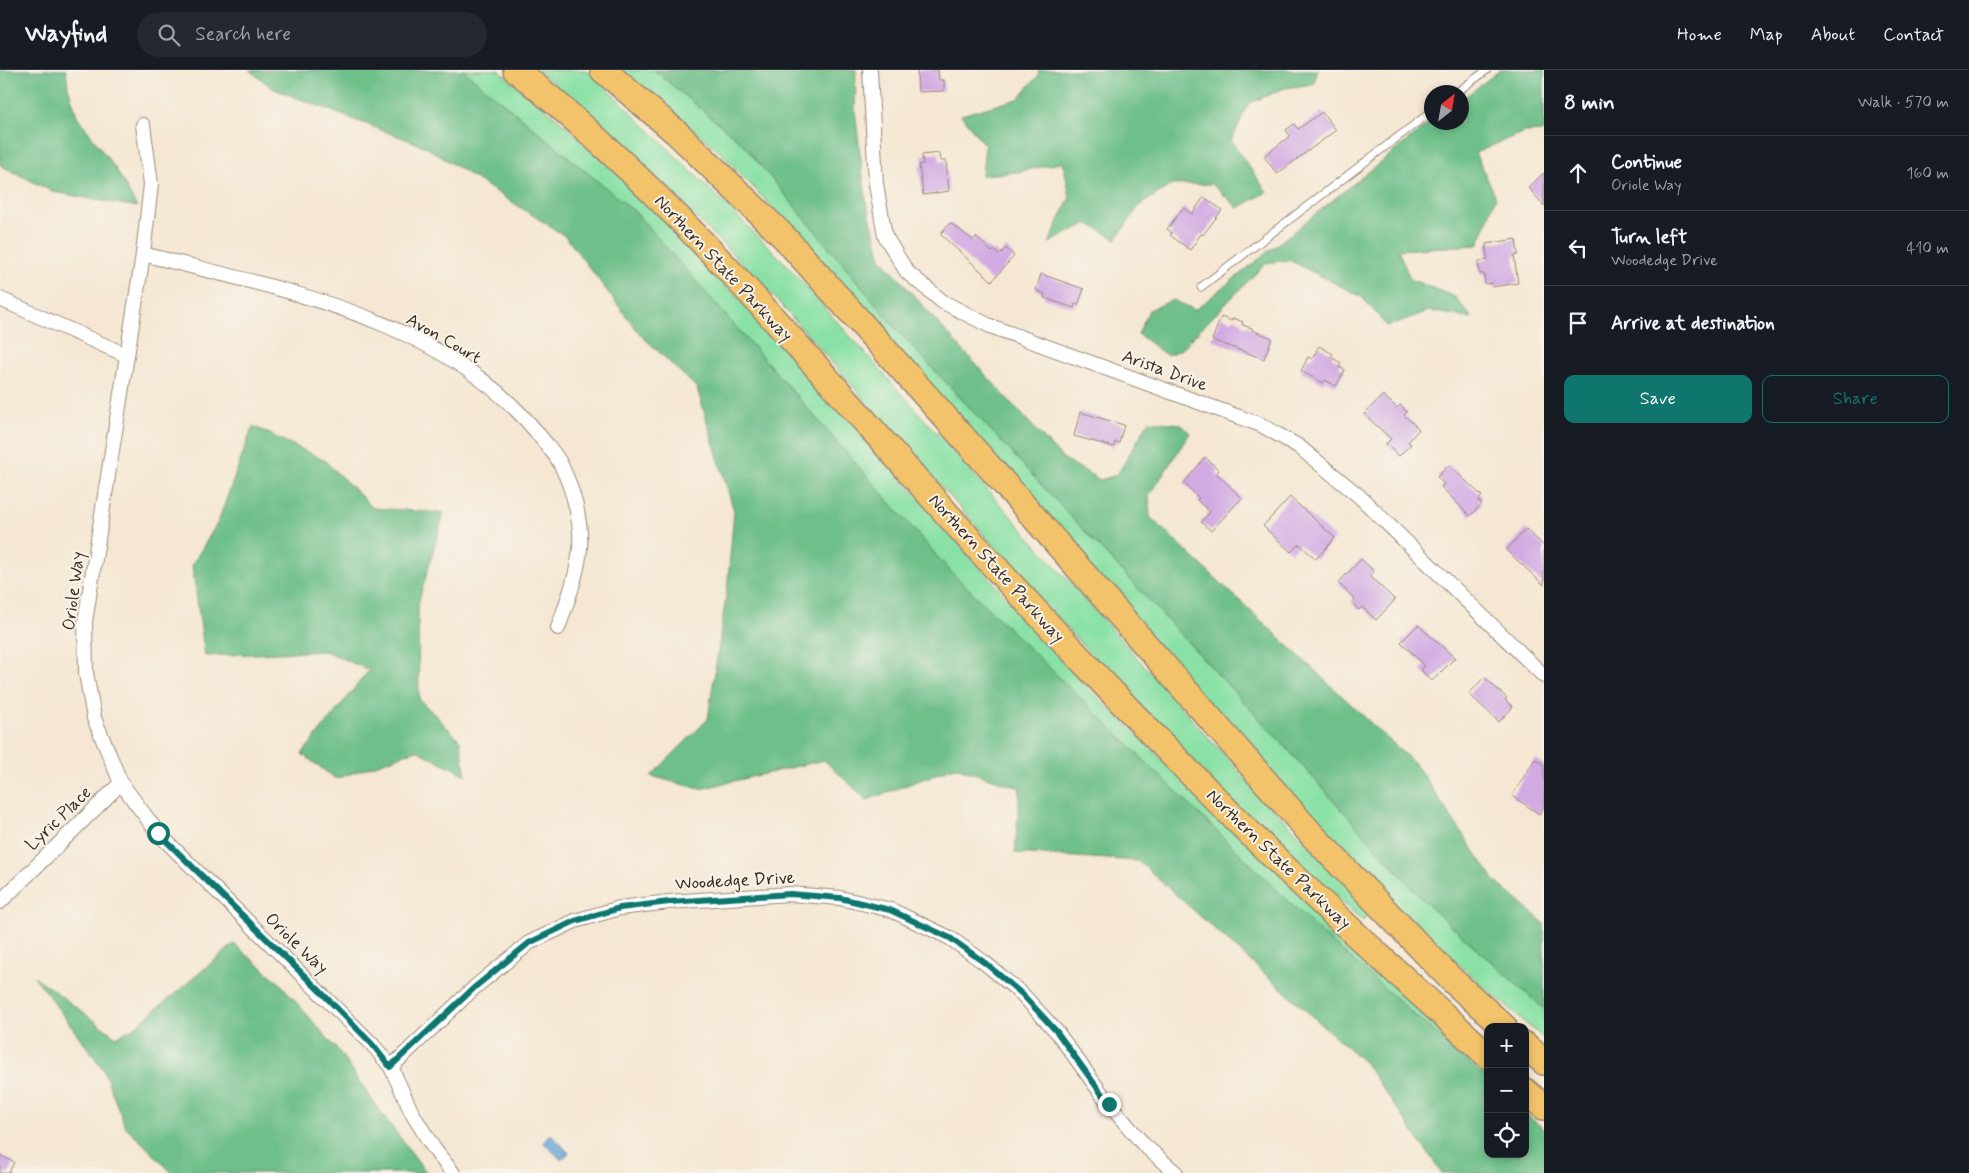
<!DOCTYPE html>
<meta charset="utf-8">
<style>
:root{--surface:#171b24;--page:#242831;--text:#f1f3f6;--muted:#9ea1a6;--line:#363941;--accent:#0f766e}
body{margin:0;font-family:Mynerve,sans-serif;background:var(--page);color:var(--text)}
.controls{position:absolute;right:15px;bottom:15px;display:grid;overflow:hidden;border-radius:10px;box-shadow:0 2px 8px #0003}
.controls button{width:45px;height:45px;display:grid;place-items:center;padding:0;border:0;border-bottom:1px solid var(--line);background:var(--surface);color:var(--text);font:25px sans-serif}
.compass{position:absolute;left:1424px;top:15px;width:45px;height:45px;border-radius:50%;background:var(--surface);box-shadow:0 2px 8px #0003;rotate:31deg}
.stop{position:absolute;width:15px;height:15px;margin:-11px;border:4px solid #0f766e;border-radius:50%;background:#fff}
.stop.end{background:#0f766e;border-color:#fff;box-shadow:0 1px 5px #0008}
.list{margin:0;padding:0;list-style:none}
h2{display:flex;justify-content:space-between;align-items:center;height:65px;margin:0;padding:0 20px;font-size:21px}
h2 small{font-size:16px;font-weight:400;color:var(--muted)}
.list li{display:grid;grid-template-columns:32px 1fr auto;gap:15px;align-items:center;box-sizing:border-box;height:75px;padding:0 20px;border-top:1px solid var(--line)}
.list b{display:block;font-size:19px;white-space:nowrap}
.list p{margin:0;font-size:16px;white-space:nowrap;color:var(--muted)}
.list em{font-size:16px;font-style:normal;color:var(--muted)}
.actions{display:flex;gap:10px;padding:15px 20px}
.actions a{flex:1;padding:11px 0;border:1px solid var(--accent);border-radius:10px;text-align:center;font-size:18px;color:var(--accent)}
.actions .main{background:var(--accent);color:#fff}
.icon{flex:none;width:28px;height:28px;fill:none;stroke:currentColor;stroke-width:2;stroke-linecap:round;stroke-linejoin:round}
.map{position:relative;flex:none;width:1544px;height:1103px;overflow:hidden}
header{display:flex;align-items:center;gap:30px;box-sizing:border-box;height:70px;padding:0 25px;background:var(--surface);border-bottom:1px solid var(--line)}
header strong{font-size:24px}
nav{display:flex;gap:28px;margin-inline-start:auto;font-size:18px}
.search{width:350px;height:45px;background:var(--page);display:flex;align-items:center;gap:12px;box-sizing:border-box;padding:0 18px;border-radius:28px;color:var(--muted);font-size:19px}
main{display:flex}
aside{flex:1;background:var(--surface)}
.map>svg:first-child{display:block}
</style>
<header>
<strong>Wayfind</strong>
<div class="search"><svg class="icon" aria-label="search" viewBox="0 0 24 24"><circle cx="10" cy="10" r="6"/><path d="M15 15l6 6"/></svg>Search here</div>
<nav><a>Home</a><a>Map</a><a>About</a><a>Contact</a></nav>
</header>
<main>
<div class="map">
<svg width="1544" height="1103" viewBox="0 0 1544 1103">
<rect width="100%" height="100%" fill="#f7f3e8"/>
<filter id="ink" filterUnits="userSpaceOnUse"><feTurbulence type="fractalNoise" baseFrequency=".02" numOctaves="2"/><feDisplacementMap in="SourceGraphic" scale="10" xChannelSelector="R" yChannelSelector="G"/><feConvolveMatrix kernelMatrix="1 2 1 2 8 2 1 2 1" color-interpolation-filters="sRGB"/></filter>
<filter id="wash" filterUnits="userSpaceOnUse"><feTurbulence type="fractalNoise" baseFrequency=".0096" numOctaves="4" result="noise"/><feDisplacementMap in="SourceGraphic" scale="20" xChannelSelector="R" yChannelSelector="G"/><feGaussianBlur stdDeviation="1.12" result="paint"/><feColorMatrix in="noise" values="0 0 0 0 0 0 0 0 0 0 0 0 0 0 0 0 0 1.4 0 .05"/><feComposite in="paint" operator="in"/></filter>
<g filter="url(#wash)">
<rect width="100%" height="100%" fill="#f5e7d3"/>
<g fill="#89e1a5" stroke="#628662">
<path d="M463,0H498L564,54L679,162L936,447L1069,599L1330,852L1488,996V1010L1316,858L951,502L635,142Z"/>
<path d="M536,0H586L599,11L782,190L1257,722L1371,838L1363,851L1242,742L1068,560L760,211L583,36Z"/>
<path d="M622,0H654L742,73L900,263L1281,672L1426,833L1544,939V969L1466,901L1391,831L1208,633L811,179L719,81Z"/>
</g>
<g fill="#6ebf8a" stroke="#547454">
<path d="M0,0H66L68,17L77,46L117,101L137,137L53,122L0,95Z"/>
<path d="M249,0H463L635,142L951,502L1316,858L1488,1010V1084H1525V1043L1544,1059V1103H1442L1365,993L1138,791L1015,783L1020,718L955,697L867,730L824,690L700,719L651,706L708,649L727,520L734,441L697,318L640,264L565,166L426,77L274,19Z"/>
<path d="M654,0H856L855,41L866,131L881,188L937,252L1061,387L1100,410L1117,405L1149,351L1181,354L1190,363L1149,426L1150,447L1416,695L1494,810L1544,853V939L1426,833L1281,672L900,263L742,73Z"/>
<path d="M1039,0H1318L1314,14L1285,18L1248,34L1231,71L1267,122L1238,138L1212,114L1171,115L1139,136L1116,169L1087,153L1049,173L1070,127L1063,92L1018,102L982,105L985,76L961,45L1018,29L1038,6Z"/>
<path d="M1500,0H1544V61L1524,62L1475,83L1496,127L1478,175L1398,180L1410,209L1455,227L1472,248L1429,241L1387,256L1362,227L1289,190L1266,193L1179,281L1166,285L1138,264L1149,240L1173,230L1195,240L1431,52H1462V29Z"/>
<path d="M253,356L324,390L373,438L444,443L418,534L419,629L460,670L466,705L417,680L336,709L302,684L369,600L325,581L205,586L192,495L218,452Z"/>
<path d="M234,874L279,912L341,984L377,1037L427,1103H172L125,1056L103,999L34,906L116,967L135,957Z"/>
</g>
<path fill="#5ea2d3" stroke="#4c6678" d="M551,1064L569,1083L561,1090L543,1072Z"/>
<g id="blocks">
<g fill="#d1aae3">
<path d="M917,0H938L939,10H944V21L918,22Z"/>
<path d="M1322,42L1336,60L1277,104L1264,86L1290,66L1286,60L1294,54L1298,59Z"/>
<path d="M939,83L940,91H946L949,121L923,125L919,95L923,94L922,85Z"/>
<path d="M1544,103V136L1528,117Z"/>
<path d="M1204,127L1222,140L1203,165L1201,164L1190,180L1170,165L1172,163L1167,159L1183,138L1192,144Z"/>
<path d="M950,153L973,170L976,167L992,182L994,180L999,185L1006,178L1014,186L992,211L940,164Z"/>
<path d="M1516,169L1518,185L1514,186L1518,213L1492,217V213L1485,214L1484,204H1480L1478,192L1487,190L1486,174Z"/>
<path d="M1041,204L1084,219L1078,235L1075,234L1074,238L1044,228L1045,224L1036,220Z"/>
<path d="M1221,247L1232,251L1233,248L1243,252L1242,255L1252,258V260L1272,268L1264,289L1212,270Z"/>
<path d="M1319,276L1333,284L1331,287L1341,293L1339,297L1345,300L1336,316L1325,310L1323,313L1301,301L1308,287L1312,289Z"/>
<path d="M1383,325L1397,338L1400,335L1407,342L1404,345L1419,359L1408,372L1411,374L1399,386L1386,374L1391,369L1364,344Z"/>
<path d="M1080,342L1124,355L1119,373L1115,372L1114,377L1074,366Z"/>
<path d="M1205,387L1219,400L1216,403L1242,428L1211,461L1201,452L1210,442L1197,430L1199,428L1184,413Z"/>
<path d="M1449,395L1482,426L1478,431L1482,434L1470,446L1441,417L1444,414L1437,407Z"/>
<path d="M1290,427L1335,468L1316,489L1299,474L1291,482L1263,456Z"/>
<path d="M1526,459L1544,476V515L1506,480Z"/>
<path d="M1361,489L1374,501L1370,506L1395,530L1376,550L1362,537L1359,540L1352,533L1355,529L1338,513Z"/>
<path d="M1418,555L1455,588L1432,611L1421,600L1425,596L1401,572Z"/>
<path d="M1484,607L1507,628L1505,630L1513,637L1499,652L1469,624Z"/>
<path d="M1535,689L1544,695V736L1539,744L1512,726Z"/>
<path d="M0,1085L14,1092L9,1103H0Z"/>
</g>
</g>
</g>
<g filter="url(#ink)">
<use href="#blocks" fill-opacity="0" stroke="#988878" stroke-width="1"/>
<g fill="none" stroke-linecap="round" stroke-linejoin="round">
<g stroke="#988878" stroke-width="9">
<g id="service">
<path d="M1457,22L1487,0"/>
<path d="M1201,217L1432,41"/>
</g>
</g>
<g stroke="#988878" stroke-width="16">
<g id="minor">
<path d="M870,0L876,114L885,166L907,202L943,232L990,256L1261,355L1298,376L1359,426L1544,606"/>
<path d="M143,55L151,114L143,184L85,552L86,603L94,648L121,713L158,763L372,974L391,997L412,1043L434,1079L453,1103"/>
<path d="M143,184C282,220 450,249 543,370C549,378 557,386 561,395C573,419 582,451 580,479C577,507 567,532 558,558"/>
<path d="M0,229L126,285"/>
<path d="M0,832L121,713"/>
<path d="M391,997L475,917L529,873L575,851L620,838L669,832L790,824L840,828L891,840L950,868L985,893L1022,924L1057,962L1109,1034L1144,1075L1176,1103"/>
</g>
</g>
<g stroke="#988878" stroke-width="28">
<g id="motorway">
<path d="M516,0C696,144 839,327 994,496C1087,597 1181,696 1279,792C1347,858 1418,921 1488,986"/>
<path d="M603,0L677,63L784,167L1011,421L1313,766L1451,909L1504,957"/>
<path d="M1525,975L1544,992"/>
<path d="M1525,1021L1544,1037"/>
</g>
</g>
<use href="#service" stroke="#fff" stroke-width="7"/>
<use href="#minor" stroke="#fff" stroke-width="14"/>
<use href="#motorway" stroke="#f2c36a" stroke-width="25"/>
</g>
</g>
<g fill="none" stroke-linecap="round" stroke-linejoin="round" filter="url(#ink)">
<path stroke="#0f766e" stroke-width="6" d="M158,763L321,922L372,974L390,997L475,917L529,873L575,851L620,838L669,832L790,824L840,828L890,840L950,868L985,893L1022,924L1057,962L1109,1034"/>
</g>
<g text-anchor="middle" stroke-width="4" stroke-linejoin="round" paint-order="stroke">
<g font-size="18" fill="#3b2a1e" stroke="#f7f3e8">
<text transform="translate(724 198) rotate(47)" y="6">Northern State Parkway</text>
<text transform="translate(444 268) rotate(30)" y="6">Avon Court</text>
<text transform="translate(1165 300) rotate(20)" y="6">Arista Drive</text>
<text transform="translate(997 498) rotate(48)" y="6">Northern State Parkway</text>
<text transform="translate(73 521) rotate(-83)" y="6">Oriole Way</text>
<text transform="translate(58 748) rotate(-44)" y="6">Lyric Place</text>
<text transform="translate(1279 789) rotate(44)" y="6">Northern State Parkway</text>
<text transform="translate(735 810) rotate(-3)" y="6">Woodedge Drive</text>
<text transform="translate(297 873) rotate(44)" y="6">Oriole Way</text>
</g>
</g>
</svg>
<div class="controls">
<button>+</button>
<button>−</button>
<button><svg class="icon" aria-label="locate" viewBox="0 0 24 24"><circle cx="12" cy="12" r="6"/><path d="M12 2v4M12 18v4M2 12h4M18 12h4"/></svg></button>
</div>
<svg class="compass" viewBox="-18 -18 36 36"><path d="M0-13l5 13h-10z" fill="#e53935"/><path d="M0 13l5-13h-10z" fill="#9ea1a6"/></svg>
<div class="stop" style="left:158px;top:763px"></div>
<div class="stop end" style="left:1109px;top:1034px"></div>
</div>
<aside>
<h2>8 min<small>Walk · 570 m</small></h2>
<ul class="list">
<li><svg class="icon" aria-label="ahead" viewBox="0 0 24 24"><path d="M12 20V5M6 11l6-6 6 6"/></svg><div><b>Continue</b><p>Oriole Way</p></div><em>160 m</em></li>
<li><svg class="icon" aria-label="left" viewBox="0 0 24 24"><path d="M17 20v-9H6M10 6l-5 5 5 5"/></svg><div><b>Turn left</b><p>Woodedge Drive</p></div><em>410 m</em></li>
<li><svg class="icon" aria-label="arrive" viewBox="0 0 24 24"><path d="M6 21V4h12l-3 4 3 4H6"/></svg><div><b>Arrive at destination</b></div></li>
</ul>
<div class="actions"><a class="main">Save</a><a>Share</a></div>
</aside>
</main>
